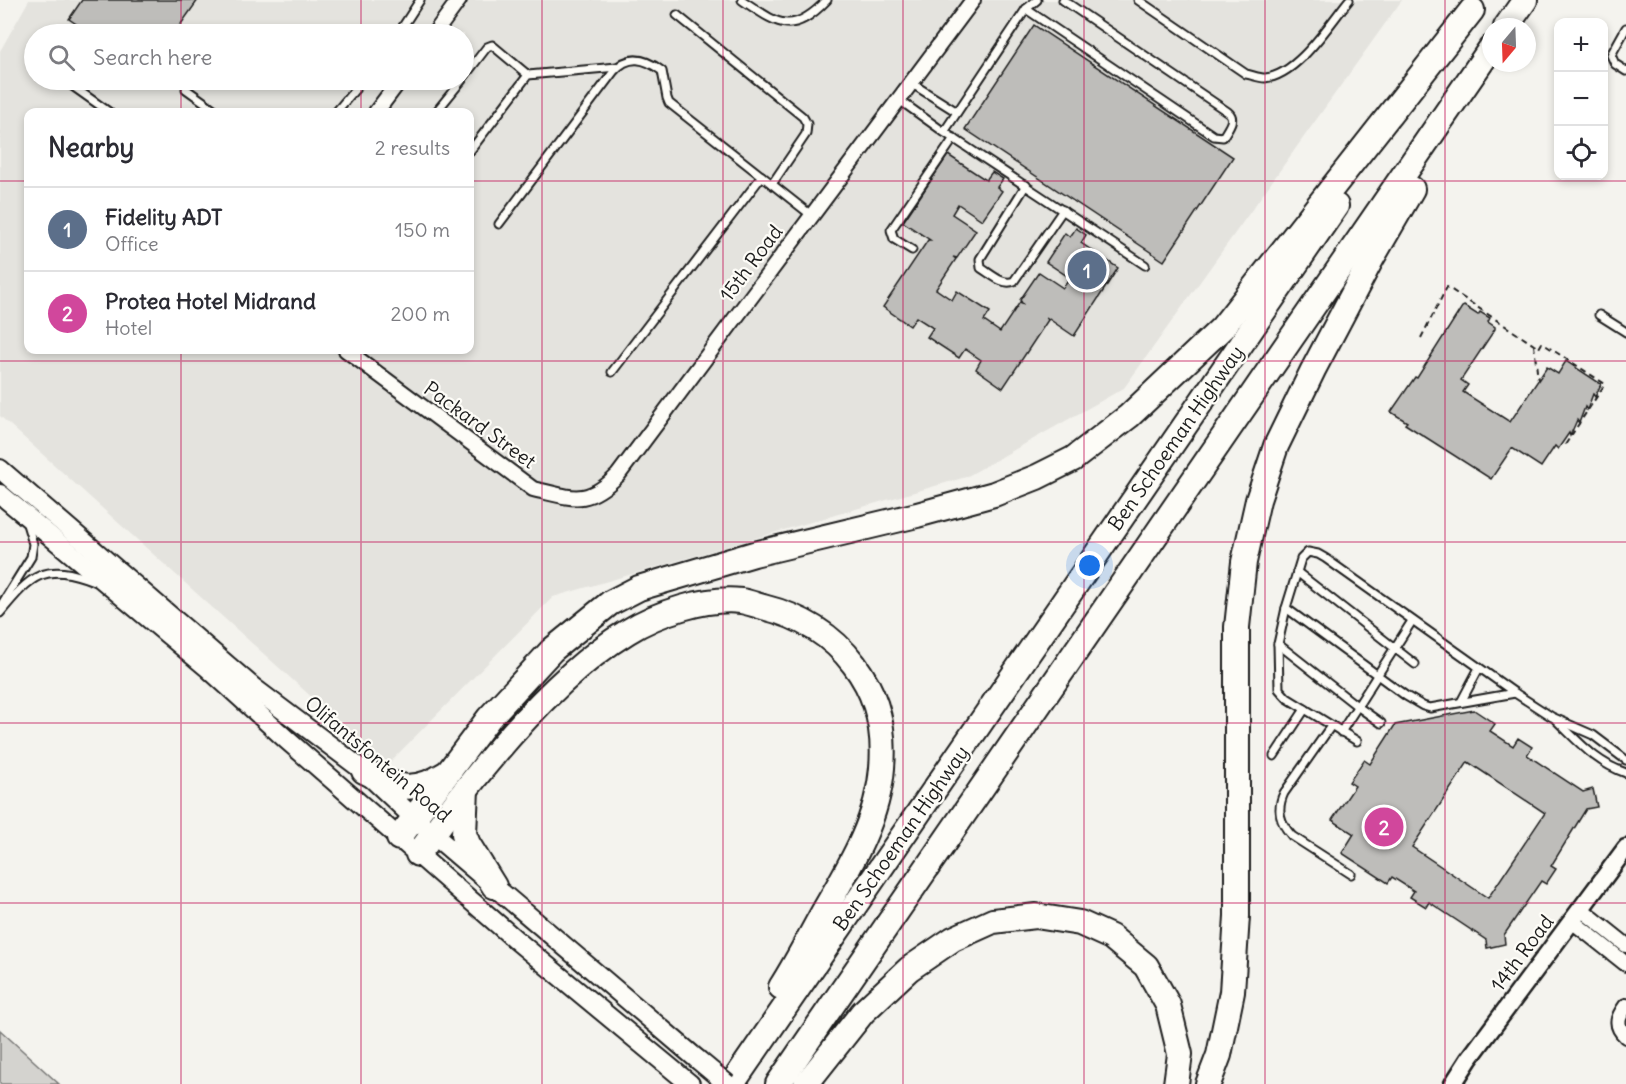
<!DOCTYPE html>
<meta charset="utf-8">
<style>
:root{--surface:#fff;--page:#f2f2f3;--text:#2b2b33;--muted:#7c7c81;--line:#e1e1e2;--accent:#d93025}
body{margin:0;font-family:Delius,sans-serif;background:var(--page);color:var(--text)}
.controls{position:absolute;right:18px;top:18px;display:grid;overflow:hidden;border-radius:12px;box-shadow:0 3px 9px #0003}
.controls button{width:54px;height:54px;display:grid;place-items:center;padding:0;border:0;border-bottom:2px solid var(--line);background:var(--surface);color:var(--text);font:30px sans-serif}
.compass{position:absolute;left:1482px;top:18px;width:54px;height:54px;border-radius:50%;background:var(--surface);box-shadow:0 3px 9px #0003;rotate:199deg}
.you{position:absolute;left:1090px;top:566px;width:21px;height:21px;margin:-15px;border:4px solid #fff;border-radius:50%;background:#1a73e8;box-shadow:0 0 0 9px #1a73e833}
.badge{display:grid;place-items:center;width:39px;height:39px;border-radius:50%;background:var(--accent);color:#fff;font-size:20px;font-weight:700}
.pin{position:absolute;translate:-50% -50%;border:3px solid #fff;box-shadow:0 2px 6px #0006}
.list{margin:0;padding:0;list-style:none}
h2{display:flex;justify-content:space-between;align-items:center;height:78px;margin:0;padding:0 24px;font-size:26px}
h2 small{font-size:20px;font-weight:400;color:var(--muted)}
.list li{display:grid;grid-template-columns:39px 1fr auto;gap:18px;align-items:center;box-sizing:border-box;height:84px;padding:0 24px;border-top:2px solid var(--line)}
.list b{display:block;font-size:22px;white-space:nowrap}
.list p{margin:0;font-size:20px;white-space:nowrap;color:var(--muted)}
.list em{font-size:20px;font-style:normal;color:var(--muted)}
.icon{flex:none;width:33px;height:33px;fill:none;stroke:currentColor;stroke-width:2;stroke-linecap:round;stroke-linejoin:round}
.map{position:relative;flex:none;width:1626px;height:1084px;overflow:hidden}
.search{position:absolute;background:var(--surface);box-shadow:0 3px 9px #0003;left:24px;top:24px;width:450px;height:66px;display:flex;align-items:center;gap:15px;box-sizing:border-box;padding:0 21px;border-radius:33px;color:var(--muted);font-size:22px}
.panel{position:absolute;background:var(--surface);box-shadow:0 3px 9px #0003;left:24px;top:108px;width:450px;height:246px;border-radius:12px}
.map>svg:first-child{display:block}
</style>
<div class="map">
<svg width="1626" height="1084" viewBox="0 0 1626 1084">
<rect width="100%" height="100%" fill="#f4f3ee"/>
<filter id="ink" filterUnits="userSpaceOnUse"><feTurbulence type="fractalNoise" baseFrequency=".0167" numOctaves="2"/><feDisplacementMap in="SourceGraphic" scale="12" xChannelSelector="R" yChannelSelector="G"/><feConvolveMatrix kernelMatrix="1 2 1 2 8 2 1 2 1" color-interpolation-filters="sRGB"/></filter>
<g filter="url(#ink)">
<path fill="#e4e3de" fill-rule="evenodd" d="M29,0H1402L1124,388L966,477L553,597L387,765L0,416V51ZM34,34H464V80H34ZM28,112H470V350H28Z"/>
<path fill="#d4d3cf" stroke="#787876" stroke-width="1.5" d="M0,1030L59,1084H0Z"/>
<g fill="#bebdba" stroke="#1c1c1c" stroke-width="1.5" fill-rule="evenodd">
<path d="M82,0H198L174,34H91L69,19Z"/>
<path d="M1034,25L1233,157L1164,261L965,129Z"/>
<path d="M948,155L986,180L992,172L1003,179L997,187L1002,191L982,220L958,204L952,214L976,230L957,258L953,257L956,259L936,289L952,300L957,291L990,312L984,321L1000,332L1020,302L1022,303L1020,300L1039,272L1063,288L1070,278L1046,262L1065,233L1070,237L1076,228L1086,235L1081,243L1118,268L1074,336L1046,317L1048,320L1003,388L976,369L981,360L965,349L959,358L927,337L933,328L916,317L910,326L883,307L928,240H930L903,222Z"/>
<path d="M1464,306L1478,315L1480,312L1490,318L1488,322L1495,327V329L1461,380L1468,385L1463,392L1510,422L1547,367L1558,374L1566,361L1601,384L1595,397L1593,394L1587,410L1585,407L1579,423L1577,420L1570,436L1569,433L1558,449L1555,446L1541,467L1512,448L1491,479L1405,424L1407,422L1391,412L1415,377L1417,378L1462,307Z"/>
<path d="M1474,710L1495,724L1490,731L1513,746L1518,738L1532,747L1527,755L1583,792L1593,789L1597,807L1586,809L1551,866L1556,869L1546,884L1541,881L1504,935L1505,944L1487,948L1486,940L1429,902L1426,907L1410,897L1414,891L1392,877L1388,883L1342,853L1354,834L1332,820L1355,786L1349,782L1364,760L1370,764L1395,725ZM1468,762L1545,813L1488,898L1412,847Z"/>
</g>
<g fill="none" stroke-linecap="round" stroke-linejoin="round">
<g stroke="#1c1c1c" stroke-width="11">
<g id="service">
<path d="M742,0C778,24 791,37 827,0"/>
<path d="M1138,0L1246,74C1252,75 1259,78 1265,78C1297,76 1330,23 1349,0"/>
<path d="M1026,9L1214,136L1223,137C1227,129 1237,119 1228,112L1063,0"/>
<path d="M677,15L803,117L807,124L806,134L772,184"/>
<path d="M1626,28L1611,55L1615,64L1626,71"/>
<path d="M398,34L420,0"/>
<path d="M464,77L487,47L492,45L528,75"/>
<path d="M64,80L109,112"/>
<path d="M911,83L957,112"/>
<path d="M186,89L218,112"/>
<path d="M898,99L944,132L1145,265"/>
<path d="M336,112L363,80"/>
<path d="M436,112L462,80"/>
<path d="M944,132L1026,9L1037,0"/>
<path d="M470,151L528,75L617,67"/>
<path d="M1026,185L980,259L981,268C991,274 1003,286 1014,281L1063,210"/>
<path d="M499,224L614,71C629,54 645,58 662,71L667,98L669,103L811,215"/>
<path d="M912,250L894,239L891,230L954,138"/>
<path d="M1599,315L1626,332"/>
<path d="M612,372L762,176"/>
<path d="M1297,572L1415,664"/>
<path d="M0,607L31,557L33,544L27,524"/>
<path d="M1286,608L1406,696L1423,706L1430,708L1515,693"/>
<path d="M0,613C32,574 45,562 94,581"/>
<path d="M1278,644L1357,706L1381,723"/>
<path d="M1461,702L1479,668"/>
<path d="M1556,720C1580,743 1595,762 1626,773"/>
<path d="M1331,726L1284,793C1276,810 1280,823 1292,836L1351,874"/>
<path d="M1341,732L1412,621"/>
<path d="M1357,741L1287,698L1279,689L1278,644L1286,608L1301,559L1308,552L1318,554L1325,558L1515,693L1552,717L1593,735L1626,760"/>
<path d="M1274,756L1305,709"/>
</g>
</g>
<g stroke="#1c1c1c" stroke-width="18">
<g id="minor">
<path d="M434,34L459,0"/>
<path d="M376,112L400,80"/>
<path d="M346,350L533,489C573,498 586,507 618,475L973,0"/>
<path d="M1581,909L1626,945"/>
<path d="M1572,921L1626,964"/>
<path d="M1626,1006C1618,1017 1614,1025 1626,1036"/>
</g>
</g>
<g stroke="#1c1c1c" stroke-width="21">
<path id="tertiary" d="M1453,1084L1469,1059L1626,848"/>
</g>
<g stroke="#1c1c1c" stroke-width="22">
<g id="secondary">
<path d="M0,469L254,688L364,771L415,819L697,1059"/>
<path d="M0,494L208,668L287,740L516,940L690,1084"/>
</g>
</g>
<g stroke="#1c1c1c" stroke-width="28">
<g id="motorway">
<path d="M1506,27L1525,0"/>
<path d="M364,771C396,787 412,795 445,774"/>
<path d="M466,789L464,834L468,844L494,886"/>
<path d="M399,838L489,718L552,650L610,603L639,588L754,554L917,515L994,494L1037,477L1073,459L1129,416L1222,328L1472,10"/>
<path d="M418,854C435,833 450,809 467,788C510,733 568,668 627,632C657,613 706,597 741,601C748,602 756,605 763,607C840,626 889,687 882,768C878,820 850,866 824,911C810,936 797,962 781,987"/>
<path d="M732,1084L1336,206"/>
<path d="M778,1084L1491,48"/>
<path d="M806,1084L863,1012L909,969L953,939L993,921L1036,916L1080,923L1111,937L1146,966L1168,1005L1180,1054L1176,1084"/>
<path d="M1208,1084L1219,1055L1232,992L1237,916V627L1244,562L1258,500L1276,446L1313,370L1372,258L1412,189"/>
</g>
</g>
<g stroke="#1c1c1c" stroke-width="2" stroke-dasharray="6 4.5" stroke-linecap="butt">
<path d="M1421,338L1447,287L1534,345L1539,348L1542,343L1605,384L1563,448"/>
<path d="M1534,345L1538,380"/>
</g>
<use href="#service" stroke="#fdfcf7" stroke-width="7"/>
<use href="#minor" stroke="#fdfcf7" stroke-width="14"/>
<use href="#tertiary" stroke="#fdfcf7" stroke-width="16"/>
<use href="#secondary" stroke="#fdfcf7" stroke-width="18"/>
<use href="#motorway" stroke="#fdfcf7" stroke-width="24"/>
<g stroke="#1c1c1c" stroke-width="22" stroke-linecap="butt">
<path id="secondary-bridge" d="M697,1059L727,1084"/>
</g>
<use href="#secondary-bridge" stroke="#fdfcf7" stroke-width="18"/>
</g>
</g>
<path fill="none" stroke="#c2185b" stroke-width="1.5" stroke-opacity="0.55" d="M181,0V34M361,0V34M542,0V1084M723,0V1084M903,0V1084M1084,0V1084M1265,0V1084M1445,0V1084M181,80V112M361,80V112M0,181H28M470,181H1626M181,350V1084M361,350V1084M0,361H1626M0,542H1626M0,723H1626M0,903H1626"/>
<g text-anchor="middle" stroke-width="4.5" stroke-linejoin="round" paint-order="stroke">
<g font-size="20" fill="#1c1c1c" stroke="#fdfcf7">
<text transform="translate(751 263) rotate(-53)" y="7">15th Road</text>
<text transform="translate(480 425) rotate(36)" y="7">Packard Street</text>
<text transform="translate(1176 438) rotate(-55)" y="7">Ben Schoeman Highway</text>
<text transform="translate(378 759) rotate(40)" y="7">Olifantsfontein Road</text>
<text transform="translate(901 838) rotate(-55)" y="7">Ben Schoeman Highway</text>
<text transform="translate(1522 953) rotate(-53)" y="7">14th Road</text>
</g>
</g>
</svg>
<div class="controls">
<button>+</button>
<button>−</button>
<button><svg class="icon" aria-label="locate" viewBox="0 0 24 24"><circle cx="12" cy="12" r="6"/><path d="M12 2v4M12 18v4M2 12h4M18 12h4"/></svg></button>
</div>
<svg class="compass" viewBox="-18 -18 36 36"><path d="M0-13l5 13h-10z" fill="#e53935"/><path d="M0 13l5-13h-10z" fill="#7c7c81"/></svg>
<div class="you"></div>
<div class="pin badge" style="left:1087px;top:270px;background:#5c6f8a">1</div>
<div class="pin badge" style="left:1384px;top:827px;background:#d1479c">2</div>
<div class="search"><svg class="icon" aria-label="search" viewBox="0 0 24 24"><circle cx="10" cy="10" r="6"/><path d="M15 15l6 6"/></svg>Search here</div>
<section class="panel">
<h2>Nearby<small>2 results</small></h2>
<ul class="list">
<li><span class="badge" style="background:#5c6f8a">1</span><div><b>Fidelity ADT</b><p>Office</p></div><em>150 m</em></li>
<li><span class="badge" style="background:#d1479c">2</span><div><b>Protea Hotel Midrand</b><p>Hotel</p></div><em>200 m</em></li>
</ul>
</section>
</div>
